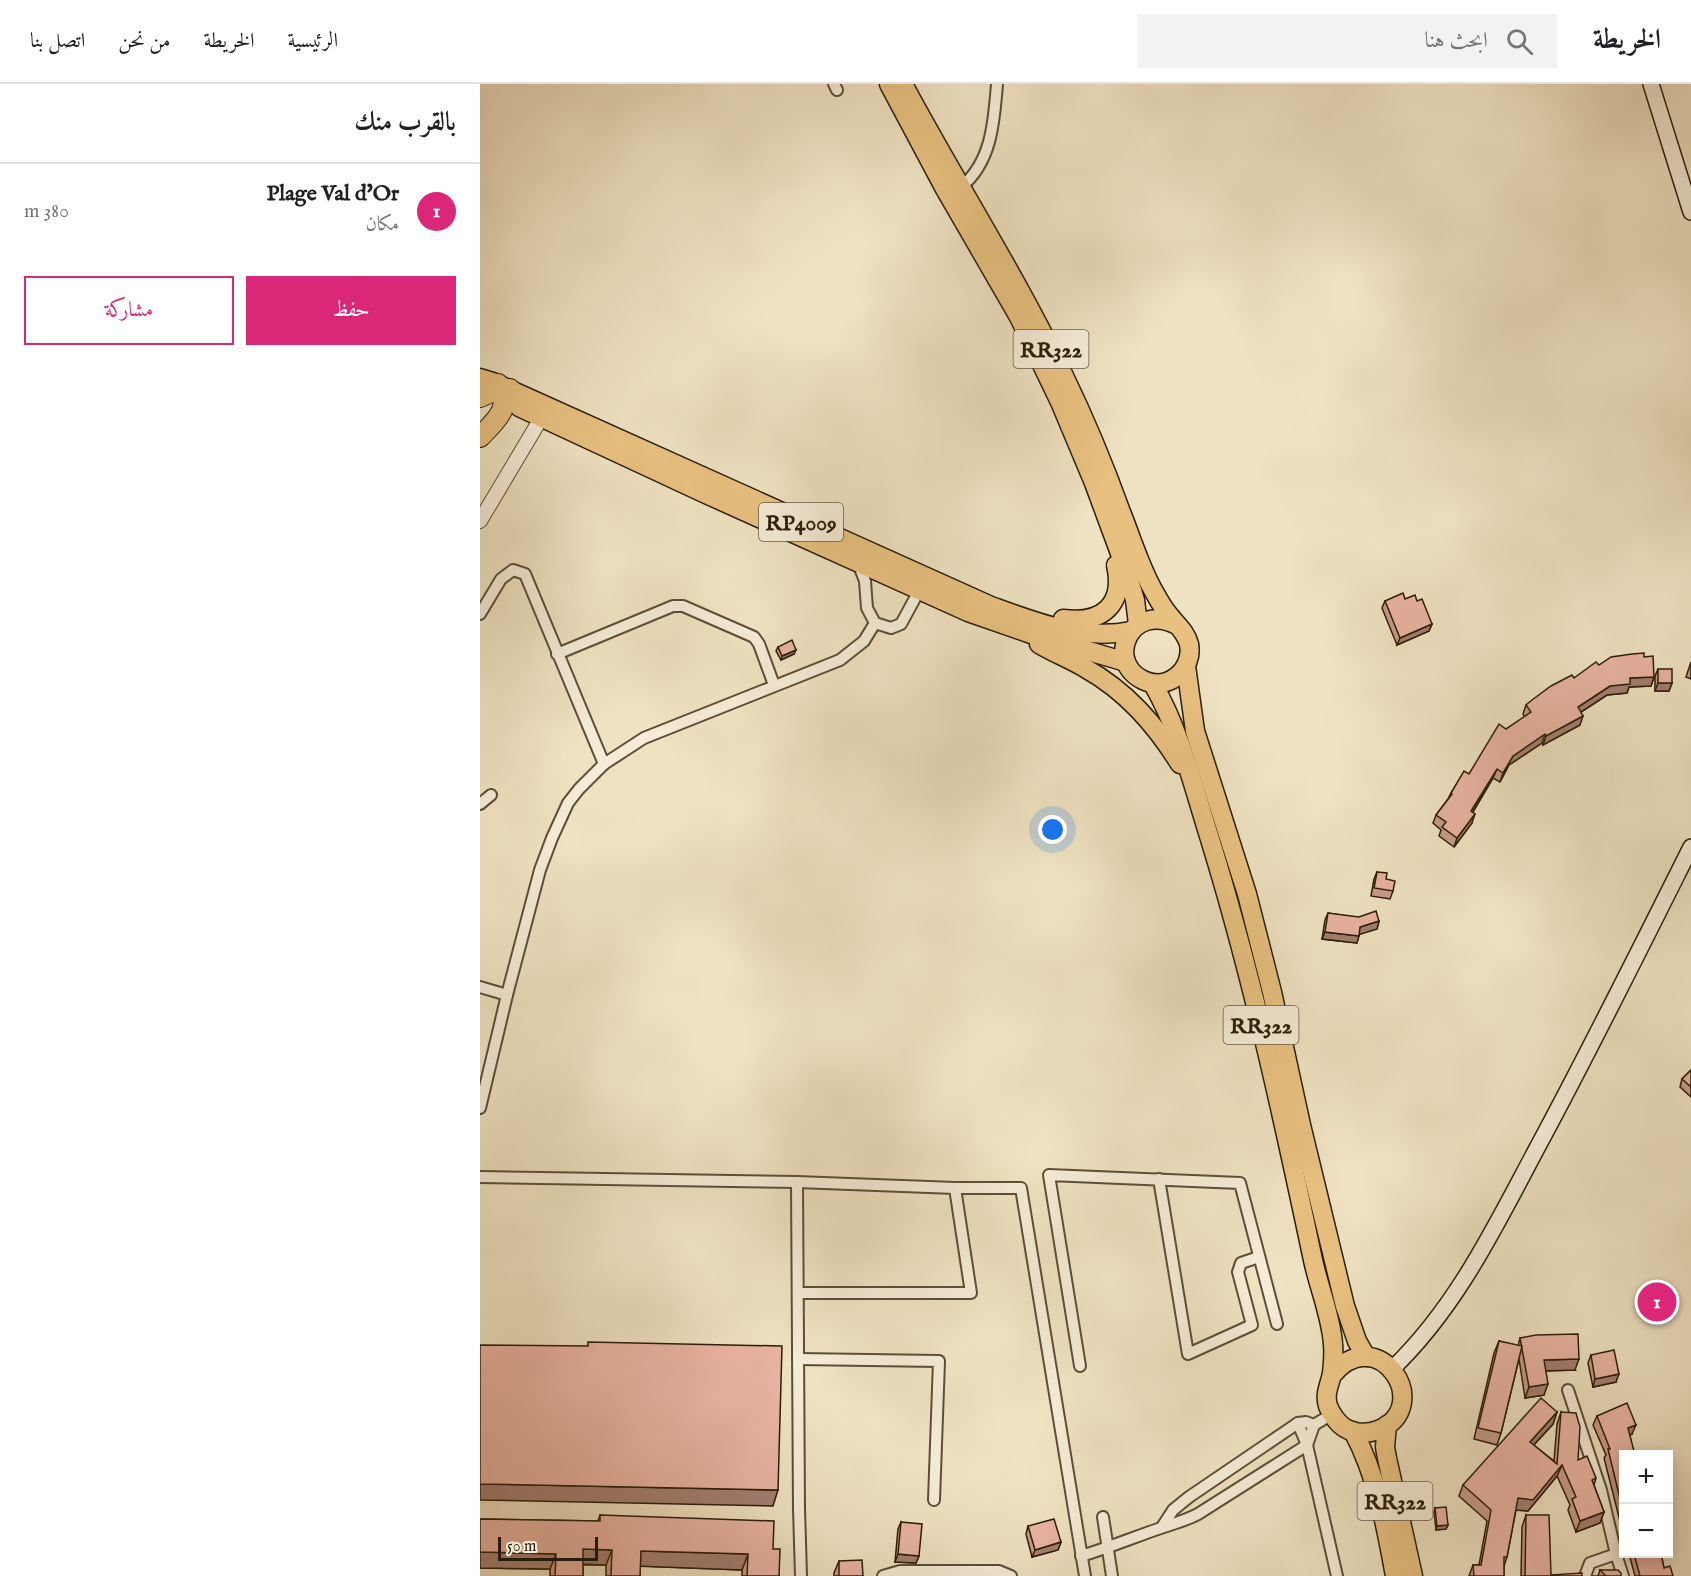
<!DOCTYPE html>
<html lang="ar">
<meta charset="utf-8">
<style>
:root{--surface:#fff;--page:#f2f2f2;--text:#202124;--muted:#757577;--line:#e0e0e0;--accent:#db2777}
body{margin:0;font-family:"IM FELL English",Amiri,serif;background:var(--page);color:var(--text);direction:rtl}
.controls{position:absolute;right:18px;bottom:18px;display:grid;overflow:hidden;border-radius:0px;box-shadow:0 3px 15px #0003}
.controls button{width:54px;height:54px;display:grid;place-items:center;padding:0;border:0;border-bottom:2px solid var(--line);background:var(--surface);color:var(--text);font:30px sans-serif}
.scale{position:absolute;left:18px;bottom:15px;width:100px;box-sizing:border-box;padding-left:6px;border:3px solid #2b1d09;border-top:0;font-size:16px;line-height:21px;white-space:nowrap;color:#2b1d09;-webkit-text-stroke:4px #f5ecd7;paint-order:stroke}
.you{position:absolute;left:573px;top:746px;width:21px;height:21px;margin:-15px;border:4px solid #fff;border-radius:50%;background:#1a73e8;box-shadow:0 0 0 9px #1a73e833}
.badge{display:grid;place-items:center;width:39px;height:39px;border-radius:50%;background:var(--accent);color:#fff;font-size:20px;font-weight:700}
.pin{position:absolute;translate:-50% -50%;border:3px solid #fff;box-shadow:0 2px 6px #0006}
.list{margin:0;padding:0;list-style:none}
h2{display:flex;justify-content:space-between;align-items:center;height:78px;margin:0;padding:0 24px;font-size:26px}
h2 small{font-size:20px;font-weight:400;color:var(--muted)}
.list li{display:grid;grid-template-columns:39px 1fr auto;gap:18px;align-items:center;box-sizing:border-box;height:96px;padding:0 24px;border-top:2px solid var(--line)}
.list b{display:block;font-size:22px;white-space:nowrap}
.list p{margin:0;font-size:20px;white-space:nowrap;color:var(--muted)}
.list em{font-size:20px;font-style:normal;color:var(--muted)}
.actions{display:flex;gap:12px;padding:18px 24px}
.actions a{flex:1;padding:14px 0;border:2px solid var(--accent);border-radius:0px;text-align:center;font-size:21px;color:var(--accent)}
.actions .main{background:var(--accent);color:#fff}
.icon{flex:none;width:33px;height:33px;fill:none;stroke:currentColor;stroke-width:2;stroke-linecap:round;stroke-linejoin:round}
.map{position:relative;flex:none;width:1211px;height:1492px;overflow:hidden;direction:ltr}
header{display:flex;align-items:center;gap:36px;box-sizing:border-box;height:84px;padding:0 30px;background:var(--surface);border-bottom:2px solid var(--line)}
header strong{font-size:28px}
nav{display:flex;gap:33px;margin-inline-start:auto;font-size:21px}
.search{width:420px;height:54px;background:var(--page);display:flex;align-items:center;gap:15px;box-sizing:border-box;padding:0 21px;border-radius:0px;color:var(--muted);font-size:22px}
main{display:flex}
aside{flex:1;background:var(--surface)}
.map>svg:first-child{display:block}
</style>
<header>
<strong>الخريطة</strong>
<div class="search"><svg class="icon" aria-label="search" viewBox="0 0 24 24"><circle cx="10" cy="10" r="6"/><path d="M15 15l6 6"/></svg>ابحث هنا</div>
<nav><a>الرئيسية</a><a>الخريطة</a><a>من نحن</a><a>اتصل بنا</a></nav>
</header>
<main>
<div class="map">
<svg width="1211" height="1492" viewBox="0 0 1211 1492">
<rect width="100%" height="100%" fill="#efe2c2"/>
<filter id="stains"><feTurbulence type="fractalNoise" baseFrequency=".00333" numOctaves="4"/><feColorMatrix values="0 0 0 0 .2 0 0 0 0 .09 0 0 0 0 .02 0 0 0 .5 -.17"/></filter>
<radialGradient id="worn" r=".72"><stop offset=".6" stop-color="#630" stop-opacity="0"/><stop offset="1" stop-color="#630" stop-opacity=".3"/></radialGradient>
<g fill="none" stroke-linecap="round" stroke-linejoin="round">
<g stroke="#5c4e37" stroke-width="14">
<g id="minor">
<path d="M354,0L357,6"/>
<path d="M481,103C512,78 514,37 517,0"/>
<path d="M378,479L385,497L387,524L395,539L411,544L421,540L440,505"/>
<path d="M0,530L21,495L33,486L45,490L124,680"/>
<path d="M77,570L193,522H203L274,553L279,560L294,601"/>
<path d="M0,720L11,711"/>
<path d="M0,903L27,911"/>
<path d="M0,1024L27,911L60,786L72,754L88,719L99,705L124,680L164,654L360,576L384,557L395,539"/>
<path d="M0,1093L317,1098L475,1104H541L605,1492"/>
<path d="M679,1095L708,1270L772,1241L758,1188L761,1179L779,1173"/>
<path d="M317,1098L319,1425L321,1492"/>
<path d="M319,1209H491L475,1104"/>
<path d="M318,1275L459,1277L454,1416"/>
<path d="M600,1282L569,1091L760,1099L797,1240"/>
<path d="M1088,1306L1121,1406L1136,1470"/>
<path d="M818,1339L827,1361L857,1492"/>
<path d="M623,1433L632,1492"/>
<path d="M682,1443L693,1426L709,1413L818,1339L826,1338L834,1341L852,1330"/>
<path d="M601,1472C628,1464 652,1454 678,1445C692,1440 705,1437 718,1430L827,1361L834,1341"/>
<path d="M403,1492L420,1487H519L531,1492"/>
<path d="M1105,1492L1110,1479L1136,1470L1143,1492"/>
</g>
</g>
<g stroke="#5c4e37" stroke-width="16">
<path id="tertiary" d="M0,437L66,326"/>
</g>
<g stroke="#2b1d09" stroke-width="18">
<g id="secondary">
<path d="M1171,0L1211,128"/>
<path d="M912,1285C976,1224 1015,1143 1056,1066C1110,966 1160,865 1211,763"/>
</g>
</g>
<g stroke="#2b1d09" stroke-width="21">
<g id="primary">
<path d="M409,0L465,105L539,233L580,318L614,399L645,483L655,516L658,540"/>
<path d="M423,0C475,97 535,190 583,290C605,335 624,381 641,428C651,453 659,480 672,504C677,513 682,523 689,531C696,540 706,548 709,560C714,586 687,608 663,596C624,577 651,517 697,541"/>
<path d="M0,294L13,298L511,522C555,538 603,557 651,547"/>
<path d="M39,323L226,410L488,528L554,551L646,578"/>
<path d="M583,535C622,540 645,521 636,481"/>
<path d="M559,560C574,569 590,575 605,584C646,607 675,640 700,680"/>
<path d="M706,582L715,647L767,810L792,908L821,1041L865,1222L877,1257L886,1273"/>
<path d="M673,600C700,647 713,701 729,752C772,891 803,1034 833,1176C839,1204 851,1232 853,1260C854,1270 853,1280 852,1289C850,1301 844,1309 848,1322C851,1330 858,1340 865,1344C874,1350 888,1350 898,1346C956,1323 898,1235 852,1291"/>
<path d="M907,1341L905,1363L907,1374L933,1492"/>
<path d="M873,1347C897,1392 906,1442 915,1492"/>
</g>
</g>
<g stroke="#2b1d09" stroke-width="22">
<g id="motorway">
<path d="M0,313L9,309L30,305"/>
<path d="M0,353C16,336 33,324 18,300"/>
</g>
</g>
<use href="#minor" stroke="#f5ecd7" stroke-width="10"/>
<use href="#tertiary" stroke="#f5ecd7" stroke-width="14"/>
<use href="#secondary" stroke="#f5ecd7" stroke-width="15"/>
<use href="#primary" stroke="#e8c181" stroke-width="18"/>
<use href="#motorway" stroke="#e8c181" stroke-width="20"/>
</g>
<g fill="#c89b8c" stroke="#2b1d09" stroke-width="1.5">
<path d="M925,515L937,517L952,540L949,547L917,561L902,524L905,517Z"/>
<path d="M298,563L314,570L301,576L296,567Z"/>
<path d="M1164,573L1174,593L1171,602L1149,603L1147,609L1127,611L1101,628L1100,641L1063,661L1062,659L1029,681L1020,698L1013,694L993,728L992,739L974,763L959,752L961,746L953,739L956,731L968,715L971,709L989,690L1026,645L1045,633L1043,630L1046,621L1094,594L1119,581Z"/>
<path d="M1211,578V595L1206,593Z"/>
<path d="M1178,585L1192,599L1189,607H1175V592Z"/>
<path d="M897,788L913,807L910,815L891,812L894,795Z"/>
<path d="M848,829L899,837L897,845L879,850L877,859L842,855L845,836Z"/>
<path d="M1211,986V1013L1200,1003L1202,995Z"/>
<path d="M1040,1254L1095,1286L1066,1287L1064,1311L1045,1314L1039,1275L1021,1349L1017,1361L994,1355L1014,1269L1019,1257L1038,1262Z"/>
<path d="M1111,1271L1136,1298L1113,1303L1108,1279Z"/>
<path d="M1077,1328L1073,1340L1054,1361L1074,1377L1077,1340L1081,1328L1098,1376L1116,1394L1114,1401L1124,1428L1120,1439L1096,1448L1088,1426L1090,1421L1077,1392L1048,1427L1036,1426L1027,1473L1024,1482V1492H989L993,1481H999L1007,1437L979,1412L983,1401Z"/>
<path d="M1117,1332L1152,1350L1150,1351L1143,1371V1449L1124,1374L1126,1371L1113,1341Z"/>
<path d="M955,1424L968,1441L966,1445L956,1446L954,1428Z"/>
<path d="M120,1431L293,1465L299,1492H262V1486L160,1482V1492H126V1481H103V1492H70V1485L0,1484V1435L118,1437Z"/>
<path d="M1046,1431L1071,1491L1102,1492H1041L1042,1443Z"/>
<path d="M421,1438L439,1472L436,1479L415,1478L418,1445Z"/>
<path d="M548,1442L581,1458L578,1466L552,1473L546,1450Z"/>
<path d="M1149,1470H1181L1184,1484L1193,1492H1155Z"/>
<path d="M359,1477L383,1492H354V1489Z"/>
<path d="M1120,1486L1141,1492H1112H1118Z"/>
</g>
<g fill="#a37e72" stroke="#2b1d09" stroke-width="1.5">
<path d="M952,540L949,547L917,561L920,554Z"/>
<path d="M316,566L314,570L301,576L302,572Z"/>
<path d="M1174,593L1171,602L1149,603L1147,609L1127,611L1095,632L1098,623L1130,602L1150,594Z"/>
<path d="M1178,599H1192L1189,607H1175Z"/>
<path d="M1103,632L1100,641L1063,661L1066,652Z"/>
<path d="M1065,650L1062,659L1029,681L1020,698L1023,689L1033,672Z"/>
<path d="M1017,685L1013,694L988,736L991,727Z"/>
<path d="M995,730L992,739L974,763L977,754Z"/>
<path d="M899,837L897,845L878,851L880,843Z"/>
<path d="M845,848L879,852L877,859L842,855Z"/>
<path d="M1099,1275L1095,1286L1060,1287L1064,1276Z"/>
<path d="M1139,1290L1136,1298L1113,1303L1115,1295Z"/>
<path d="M1068,1300L1064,1311L1045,1314L1049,1303Z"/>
<path d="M1077,1328L1073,1340L1046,1369L1050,1358Z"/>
<path d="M1156,1341L1152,1350L1145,1353L1148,1344Z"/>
<path d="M1082,1381L1077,1392L1048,1427L1034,1426L1038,1414Z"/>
<path d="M0,1400L298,1406L293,1422L0,1416Z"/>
<path d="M1124,1428L1120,1439L1096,1448L1100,1437Z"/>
<path d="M968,1441L966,1445L956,1446L957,1442Z"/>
<path d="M581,1458L578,1466L552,1473L555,1466Z"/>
<path d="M103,1465L132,1466L126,1481L98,1480Z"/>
<path d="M161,1467L268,1470L262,1486L155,1482Z"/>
<path d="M0,1468L76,1470L70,1485L0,1484Z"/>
<path d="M418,1470L439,1472L436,1479L415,1478Z"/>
</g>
<g fill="#e9b4a3" stroke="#2b1d09" stroke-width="1.5">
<path d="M923,509L925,515L935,511L937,517L942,515L952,540L920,554L905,517Z"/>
<path d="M312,556L316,566L302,572L298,563Z"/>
<path d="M1164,569V573L1173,572L1174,593L1150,594V600L1130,602L1098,623L1103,632L1066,652L1065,650L1033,672L1023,689L1017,685L991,727L995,730L977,754L962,743L966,738L956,731L972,710L971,709L984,687L989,690L1019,640L1026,645L1051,628L1046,621L1052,616L1071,602L1092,591L1094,594L1116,578L1119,581L1131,573L1152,570Z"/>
<rect x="1178" y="585" width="14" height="14"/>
<path d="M897,788L907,789L906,795L915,797L913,807L894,804Z"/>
<path d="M896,827L899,837L880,843L879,852L845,848L848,829L879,833Z"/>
<path d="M1211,986V1003L1202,995Z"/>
<path d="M1098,1250L1099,1275L1064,1276L1068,1300L1049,1303L1040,1254L1056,1251Z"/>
<path d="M1019,1257L1042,1262L1021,1349L998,1344Z"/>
<path d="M108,1258L302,1262L298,1406L0,1400V1261L108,1262Z"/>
<path d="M1134,1266L1139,1290L1115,1295L1111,1271Z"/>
<path d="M1061,1314L1077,1328L1050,1358L1077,1380L1081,1328L1096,1329L1100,1343L1098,1376L1107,1372L1116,1394L1112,1396L1124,1428L1100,1437L1092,1415L1096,1413L1082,1381L1053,1416L1038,1414L1027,1473H1024V1492H994L993,1481H1001L1011,1426L983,1401Z"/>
<path d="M1147,1319L1156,1341L1148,1344L1155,1371H1143V1427L1128,1365H1130L1117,1332Z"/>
<path d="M966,1423L968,1441L957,1442L955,1424Z"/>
<path d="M120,1431L294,1437L293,1465H300L299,1492H267L268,1470L161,1467L160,1492H131L132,1466L103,1465V1492H75L76,1470L0,1468V1435L120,1437Z"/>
<path d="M1046,1431H1069L1071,1491L1102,1489V1492H1045Z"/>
<path d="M574,1435L581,1458L555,1466L548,1442Z"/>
<path d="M421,1438L442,1440L439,1472L418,1470Z"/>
<path d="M1154,1470H1181L1184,1484L1190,1482L1193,1492H1160Z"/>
<path d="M382,1476L383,1492H359V1477Z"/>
<path d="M1120,1486H1138L1141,1489V1492H1126Z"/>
</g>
<g text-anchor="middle" stroke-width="4.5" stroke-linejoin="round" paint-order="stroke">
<g fill="#f5ecd7" stroke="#685b47" stroke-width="1.5">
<rect x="533.5" y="246" width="75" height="38" rx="4.5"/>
<rect x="279" y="419" width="84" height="38" rx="4.5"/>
<rect x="743.5" y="922" width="75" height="38" rx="4.5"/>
<rect x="877.5" y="1398" width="75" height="38" rx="4.5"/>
</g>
<g font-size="22" font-weight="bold" fill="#2b1d09">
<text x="571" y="273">RR322</text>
<text x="321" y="446">RP4009</text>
<text x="781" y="949">RR322</text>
<text x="915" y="1425">RR322</text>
</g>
</g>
<rect width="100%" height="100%" filter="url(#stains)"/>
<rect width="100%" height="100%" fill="url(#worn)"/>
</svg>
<div class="controls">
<button>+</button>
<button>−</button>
</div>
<div class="scale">50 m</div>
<div class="you"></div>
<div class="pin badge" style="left:1177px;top:1218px">1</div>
</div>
<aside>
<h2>بالقرب منك<small></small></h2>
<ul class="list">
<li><span class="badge">1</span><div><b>Plage Val d'Or</b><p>مكان</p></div><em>380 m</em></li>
</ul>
<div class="actions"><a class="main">حفظ</a><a>مشاركة</a></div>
</aside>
</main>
